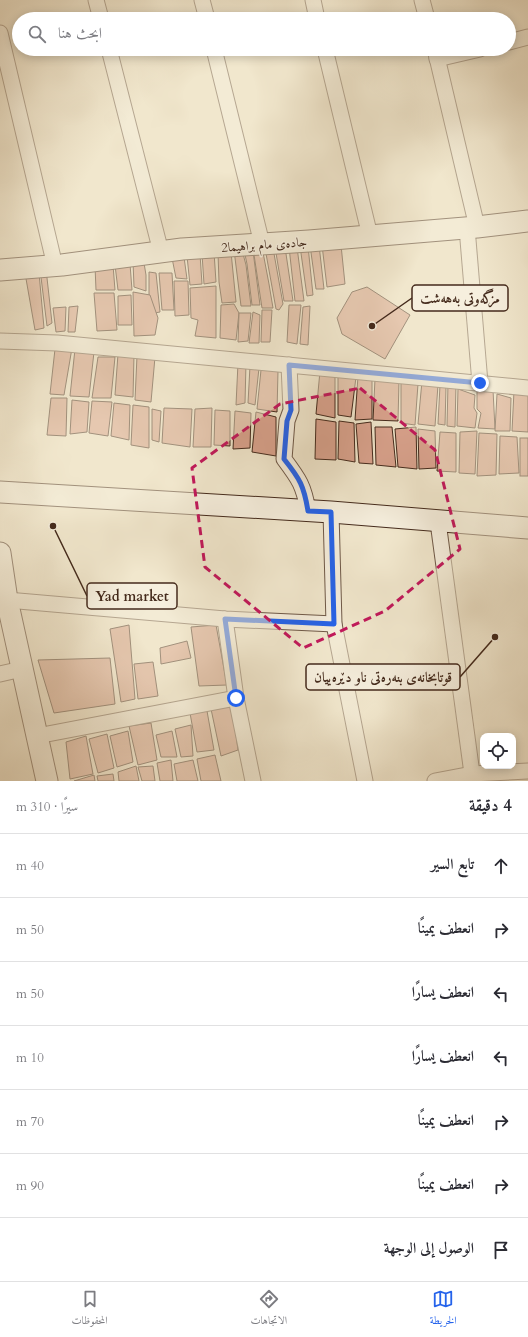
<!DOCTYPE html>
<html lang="ar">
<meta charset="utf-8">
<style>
:root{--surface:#fff;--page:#f7f7f7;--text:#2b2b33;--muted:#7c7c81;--line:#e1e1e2;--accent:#2563eb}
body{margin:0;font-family:Cardo,Amiri,serif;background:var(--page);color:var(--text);direction:rtl}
.controls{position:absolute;right:12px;bottom:12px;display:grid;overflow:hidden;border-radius:8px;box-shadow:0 2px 10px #0003}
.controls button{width:36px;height:36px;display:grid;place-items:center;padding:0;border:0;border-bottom:1px solid var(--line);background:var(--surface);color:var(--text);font:20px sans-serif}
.stop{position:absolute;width:12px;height:12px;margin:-9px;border:3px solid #2563eb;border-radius:50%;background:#fff}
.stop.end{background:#2563eb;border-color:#fff;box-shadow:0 1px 4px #0008}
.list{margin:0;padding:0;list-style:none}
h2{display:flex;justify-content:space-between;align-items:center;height:52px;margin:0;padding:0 16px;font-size:17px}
h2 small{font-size:13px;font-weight:400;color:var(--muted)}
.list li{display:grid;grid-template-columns:26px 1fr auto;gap:12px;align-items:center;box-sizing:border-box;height:64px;padding:0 16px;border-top:1px solid var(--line)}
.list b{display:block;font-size:15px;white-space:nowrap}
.list em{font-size:13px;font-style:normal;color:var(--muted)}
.icon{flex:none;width:22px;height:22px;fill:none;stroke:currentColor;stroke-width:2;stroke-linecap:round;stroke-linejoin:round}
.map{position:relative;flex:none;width:528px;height:781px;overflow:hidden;direction:ltr}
.search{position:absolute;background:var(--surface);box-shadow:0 2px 10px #0003;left:12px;right:12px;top:12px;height:44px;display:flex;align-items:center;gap:10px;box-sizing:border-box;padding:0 14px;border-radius:22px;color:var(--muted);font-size:15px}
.sheet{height:500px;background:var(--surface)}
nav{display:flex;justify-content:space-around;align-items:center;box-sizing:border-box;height:56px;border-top:1px solid var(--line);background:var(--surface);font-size:11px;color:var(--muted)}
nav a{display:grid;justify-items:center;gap:2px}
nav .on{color:var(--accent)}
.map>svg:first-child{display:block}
</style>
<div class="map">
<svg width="528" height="781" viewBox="0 0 528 781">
<rect width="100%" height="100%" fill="#f1e7cd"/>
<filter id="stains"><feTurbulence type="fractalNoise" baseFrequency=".005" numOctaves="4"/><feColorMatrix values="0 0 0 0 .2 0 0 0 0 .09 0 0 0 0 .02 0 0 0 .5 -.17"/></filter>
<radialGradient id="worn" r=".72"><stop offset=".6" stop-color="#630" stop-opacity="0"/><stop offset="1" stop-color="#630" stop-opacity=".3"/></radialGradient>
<g fill="#d9a28d" stroke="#442a1c">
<path d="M310,245H319L324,289H316Z"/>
<path d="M322,245H341L345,284L327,287Z"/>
<path d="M300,246H308L313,295L307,296Z"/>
<path d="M262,247L269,284L273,308H262L253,248Z"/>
<path d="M275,247H285L293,301H284Z"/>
<path d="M289,247H297L304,301H295Z"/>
<path d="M265,248H273L283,304L279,310L276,309Z"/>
<path d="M234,250H242L246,265L251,306H241Z"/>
<path d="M244,250L253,251L260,305H252L247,264Z"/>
<path d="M214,252L216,282L204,284L202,254Z"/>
<path d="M231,252L236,302L222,303L219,282L218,253Z"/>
<path d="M200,254L202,284L190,285L187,256Z"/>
<path d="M184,257L187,279L176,278L172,258Z"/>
<path d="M133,261L144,263L146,275V291L134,287Z"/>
<path d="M130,264L132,290H118L115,265Z"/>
<path d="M113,265L115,290H96L95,266Z"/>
<path d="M40,269H46L52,323L47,326Z"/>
<path d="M149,272L156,273L160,312L149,314Z"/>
<path d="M25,273H39L44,328L35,330Z"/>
<path d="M159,273H172L174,310H162Z"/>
<path d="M174,281H188L189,315L175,316Z"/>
<path d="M216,286V338L195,336L198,320L191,318L190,288Z"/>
<path d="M367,287L410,315L385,359L342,334L337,318L352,292Z"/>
<path d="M133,292L150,295L158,318L155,335L134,336Z"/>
<path d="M94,293H114L117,330L97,331Z"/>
<path d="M131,295L132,325H118V296Z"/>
<path d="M234,304L239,313L236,340L220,338L221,305Z"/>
<path d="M289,305H301L297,344L287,342Z"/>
<path d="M78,306L75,332H68L69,307Z"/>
<path d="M310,306L308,345L300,344L303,307Z"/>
<path d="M66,307L65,331L56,332L53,308Z"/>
<path d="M262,310H272L270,342H261Z"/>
<path d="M253,312L260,315L259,343H249Z"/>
<path d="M239,313H251L248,341L238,342Z"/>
<path d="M72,348L64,395L50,394L55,349Z"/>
<path d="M75,349L94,352L89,397L70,396Z"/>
<path d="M118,354L134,355L133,397L115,395Z"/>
<path d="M137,356L155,357L151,402L135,400Z"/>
<path d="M98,357H115L111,398H92Z"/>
<path d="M238,363H246L245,403L236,405Z"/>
<path d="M250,366L259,368L255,405L248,403Z"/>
<path d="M261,370L278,371L277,412L257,409Z"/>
<path d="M320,371L335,374V418L316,414Z"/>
<path d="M338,373L356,377L351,417L338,415Z"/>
<path d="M358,376L372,380V419L355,420Z"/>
<path d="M375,379L399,380L398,421L373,420Z"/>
<path d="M422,381L438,385L435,426L418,424Z"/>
<path d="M401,382L418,384L415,425L401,423Z"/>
<path d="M448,384H456L455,427L447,426Z"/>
<path d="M440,385L446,387L445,425L438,424Z"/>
<path d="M458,389L475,395L474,408L477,413L475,428L457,426Z"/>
<path d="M477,389L493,390L495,429L478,428L481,413L477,409Z"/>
<path d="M514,391L528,392V432L512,431Z"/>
<path d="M497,394L511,398L510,431H495Z"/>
<path d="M51,398H67L66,436L47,435Z"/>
<path d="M72,400L89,402L87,432L70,434Z"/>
<path d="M92,401L112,402L108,436L89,433Z"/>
<path d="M114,403L130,405L129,440L111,436Z"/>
<path d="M133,405L149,407V448L131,445Z"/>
<path d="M164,408L192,409L190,447L162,443Z"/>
<path d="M212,408L211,447H193L195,409Z"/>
<path d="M152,409L161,411L159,442L152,440Z"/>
<path d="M215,410L230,411V446L214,445Z"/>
<path d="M235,411L251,413L250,448L233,449Z"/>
<path d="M256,412L276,417V456L252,452Z"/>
<path d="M316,419L336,422V460L315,459Z"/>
<path d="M339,421L354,423L355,462L338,459Z"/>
<path d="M371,422L373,464L359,463L356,424Z"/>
<path d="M375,427H392L396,467L376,465Z"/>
<path d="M416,427L417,469L398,467L395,429Z"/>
<path d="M418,429L435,431L436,468L419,469Z"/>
<path d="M477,431L475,474L459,473L460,432Z"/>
<path d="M440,432L456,433V472L437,471Z"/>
<path d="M479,433L497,434L496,475L477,476Z"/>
<path d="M500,436L517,437L519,473L499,474Z"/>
<rect x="520" y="438" width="8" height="38"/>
<path d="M129,625L135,699L121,702L110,629Z"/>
<path d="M216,625L227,685L199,686L191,627Z"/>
<path d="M187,641L191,658L161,664L160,648Z"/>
<path d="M110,658L115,704L54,713L38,660Z"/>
<path d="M153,662L158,696L138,699L134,664Z"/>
<path d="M232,704L238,750L221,756L211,709Z"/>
<path d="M207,711L214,750L197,752L190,713Z"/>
<path d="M151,723L157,760L138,765L129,726Z"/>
<path d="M191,725L193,756L181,757L175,729Z"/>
<path d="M128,731L133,762L117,767L110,736Z"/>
<path d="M172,731L177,757H161L156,735Z"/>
<path d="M107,734L114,768L98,773L89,739Z"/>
<path d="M86,736L93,774L70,779L66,742Z"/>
<path d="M215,755L221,781H201L197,759Z"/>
<path d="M171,760L173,781H160L157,763Z"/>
<path d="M193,760L198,781H177L174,764Z"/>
<path d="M136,766L139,781H119L118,772Z"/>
<path d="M153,766L155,781H142L138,767Z"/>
<path d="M113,774L114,781H98L97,776Z"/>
<path d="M94,775L95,781H74Z"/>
</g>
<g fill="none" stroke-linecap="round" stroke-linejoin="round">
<g stroke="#6f5948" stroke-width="17">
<g id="street">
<path d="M96,0L101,19"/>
<path d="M202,0L207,19"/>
<path d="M313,0L317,19"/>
<path d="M422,0L427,19"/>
<path d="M0,33L55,266"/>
<path d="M509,42L528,37"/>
<path d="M109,49L161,252"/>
<path d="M214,49L262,244"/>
<path d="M325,49L370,236"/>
<path d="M435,49L477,227"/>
<path d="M437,59L480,49"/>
<path d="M467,228L480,383"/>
<path d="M0,341L57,343L528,388"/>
<path d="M289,365L291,410L287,421L284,459C299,479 304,486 308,511"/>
<path d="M331,512L334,624L365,781"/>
<path d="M438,522L473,781"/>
<path d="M7,600L225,619L334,624"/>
<path d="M225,619L236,698L253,781"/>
<path d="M0,674L22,669"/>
<path d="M37,736L236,698"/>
<path d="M435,781L472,774L528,771"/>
</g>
</g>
<g stroke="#442a1c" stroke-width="23">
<g id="secondary">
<path d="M0,270L62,265L182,249L309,241L477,227L528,221"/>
<path d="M0,492L331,512L528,528"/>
<path d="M0,553L7,600L47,781"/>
</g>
</g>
<use href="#street" stroke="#f6efde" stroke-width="15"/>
<use href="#secondary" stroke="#f6efde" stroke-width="21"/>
</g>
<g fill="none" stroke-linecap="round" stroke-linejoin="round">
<path stroke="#2563eb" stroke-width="5" d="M236,698L225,619L334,624L331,512L308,511C304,486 300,479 284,459L287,421L291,410L289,365L480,383"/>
</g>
<path d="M0 0H528V781H0ZM360,388L435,450L460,549L385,611L303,648L205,567L192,468L280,404Z" fill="#f1e7cd" fill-opacity=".55" fill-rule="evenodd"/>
<path fill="none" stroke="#c2185b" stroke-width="3" stroke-dasharray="8 5" stroke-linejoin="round" d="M360,388L435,450L460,549L385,611L303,648L205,567L192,468L280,404Z"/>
<g text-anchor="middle" stroke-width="3" stroke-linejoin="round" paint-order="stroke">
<g font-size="13" fill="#442a1c" stroke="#f6efde">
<text transform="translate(264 244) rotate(-4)" y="5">جادەی مام براهیما2</text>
</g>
</g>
<path fill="none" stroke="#442a1c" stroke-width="1.5" d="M372 326L412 298M53 526L87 596M495 637L460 677"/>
<g fill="#442a1c" stroke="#f6efde" stroke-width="1.5">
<circle cx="372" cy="326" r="4"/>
<circle cx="53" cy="526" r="4"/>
<circle cx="495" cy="637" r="4"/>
</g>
<g fill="#f6efde" stroke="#442a1c" stroke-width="1.5">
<rect x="412" y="285" width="96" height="26" rx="4"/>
<rect x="87" y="583" width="90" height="26" rx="4"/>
<rect x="306" y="664" width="154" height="26" rx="4"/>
</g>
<g font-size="14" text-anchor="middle" font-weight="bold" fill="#442a1c">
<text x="460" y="303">مزگەوتی بەهەشت</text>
<text x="132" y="601">Yad market</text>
<text x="383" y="682">قوتابخانەى بنەرەتى ناو دێرەييان</text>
</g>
<rect width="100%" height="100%" filter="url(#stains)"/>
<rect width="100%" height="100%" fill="url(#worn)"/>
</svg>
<div class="controls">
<button><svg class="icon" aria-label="locate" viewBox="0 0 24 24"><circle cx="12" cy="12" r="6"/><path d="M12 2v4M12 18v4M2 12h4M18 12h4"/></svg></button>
</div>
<div class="stop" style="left:236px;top:698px"></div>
<div class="stop end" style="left:480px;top:383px"></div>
<div class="search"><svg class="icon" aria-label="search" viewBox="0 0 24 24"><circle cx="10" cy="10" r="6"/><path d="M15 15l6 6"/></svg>ابحث هنا</div>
</div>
<section class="sheet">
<h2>4 دقيقة<small>سيرًا · 310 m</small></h2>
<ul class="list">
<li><svg class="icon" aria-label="ahead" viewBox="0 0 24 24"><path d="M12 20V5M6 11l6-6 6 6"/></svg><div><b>تابع السير</b></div><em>40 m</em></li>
<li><svg class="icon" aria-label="right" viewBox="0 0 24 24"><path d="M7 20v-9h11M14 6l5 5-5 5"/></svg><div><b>انعطف يمينًا</b></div><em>50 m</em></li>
<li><svg class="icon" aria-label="left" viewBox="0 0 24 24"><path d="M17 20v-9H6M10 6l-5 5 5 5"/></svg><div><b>انعطف يسارًا</b></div><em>50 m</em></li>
<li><svg class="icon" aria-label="left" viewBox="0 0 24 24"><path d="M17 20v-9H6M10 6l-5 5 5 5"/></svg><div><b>انعطف يسارًا</b></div><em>10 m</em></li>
<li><svg class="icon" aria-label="right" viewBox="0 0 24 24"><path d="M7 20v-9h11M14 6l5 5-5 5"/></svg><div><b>انعطف يمينًا</b></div><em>70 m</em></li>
<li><svg class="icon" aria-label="right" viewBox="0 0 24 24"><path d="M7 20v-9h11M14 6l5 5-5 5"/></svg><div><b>انعطف يمينًا</b></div><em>90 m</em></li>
<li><svg class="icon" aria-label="arrive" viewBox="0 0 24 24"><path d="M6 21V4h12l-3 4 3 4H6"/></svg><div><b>الوصول إلى الوجهة</b></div></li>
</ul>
</section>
<nav>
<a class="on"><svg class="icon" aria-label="map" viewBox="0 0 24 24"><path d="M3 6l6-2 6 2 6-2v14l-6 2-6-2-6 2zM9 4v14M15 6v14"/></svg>الخريطة</a>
<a><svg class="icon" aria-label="directions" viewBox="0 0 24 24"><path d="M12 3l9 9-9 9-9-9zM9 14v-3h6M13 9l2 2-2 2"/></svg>الاتجاهات</a>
<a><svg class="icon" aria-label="saved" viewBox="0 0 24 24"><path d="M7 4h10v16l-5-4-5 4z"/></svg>المحفوظات</a>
</nav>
